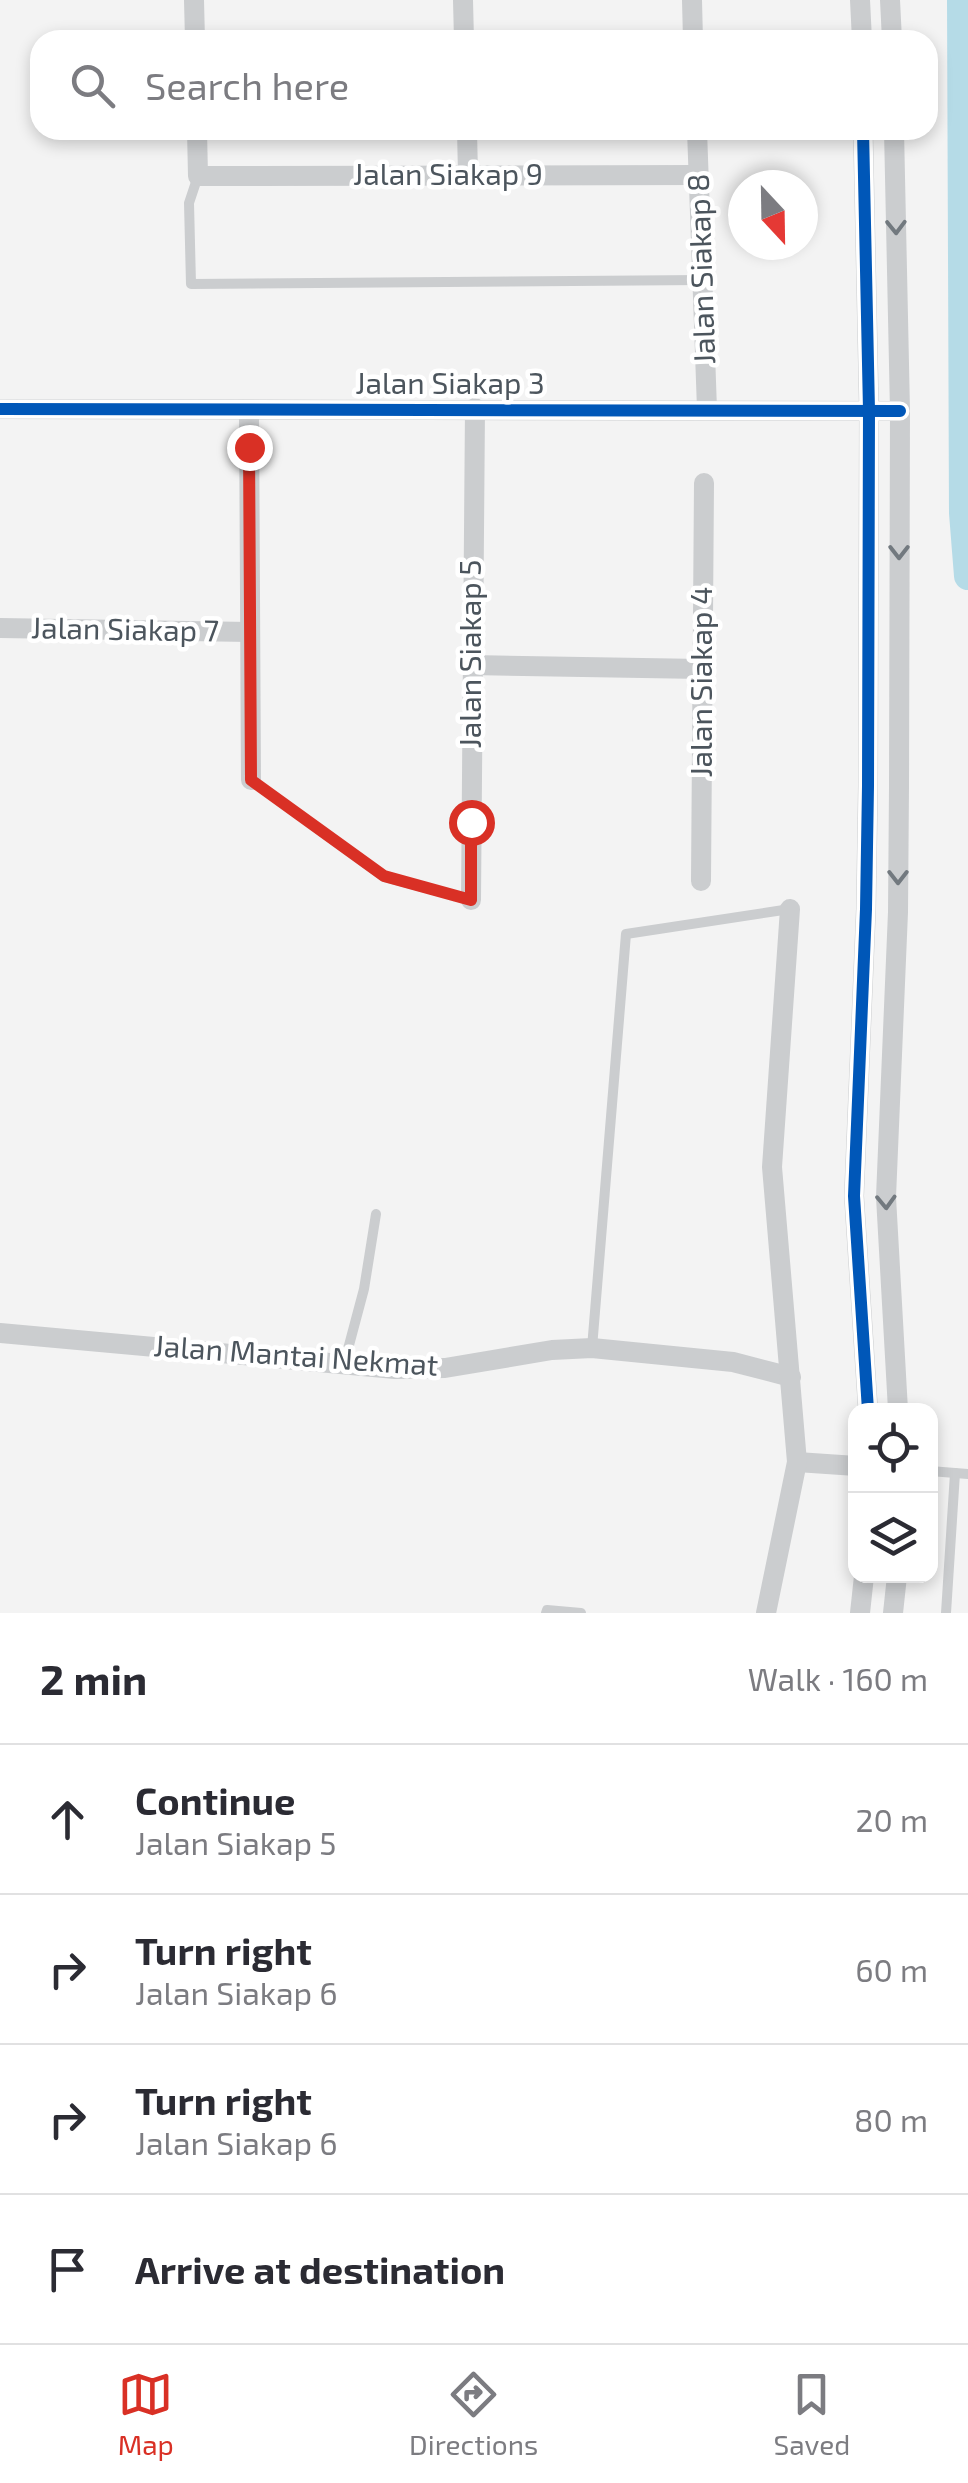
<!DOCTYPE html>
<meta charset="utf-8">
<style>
:root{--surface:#fff;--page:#f7f7f7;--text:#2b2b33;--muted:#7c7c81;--line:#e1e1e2;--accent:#d93025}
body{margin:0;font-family:"Exo 2",sans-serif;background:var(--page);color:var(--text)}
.controls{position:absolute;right:30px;bottom:30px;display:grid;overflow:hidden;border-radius:20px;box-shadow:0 5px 15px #0003}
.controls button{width:90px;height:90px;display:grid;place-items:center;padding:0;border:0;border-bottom:2px solid var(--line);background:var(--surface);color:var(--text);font:50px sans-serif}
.compass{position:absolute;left:728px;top:170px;width:90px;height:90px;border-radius:50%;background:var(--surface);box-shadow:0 5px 15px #0003;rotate:158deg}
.stop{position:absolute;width:30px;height:30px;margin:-22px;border:8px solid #d93025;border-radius:50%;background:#fff}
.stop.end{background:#d93025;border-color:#fff;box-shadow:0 2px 10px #0008}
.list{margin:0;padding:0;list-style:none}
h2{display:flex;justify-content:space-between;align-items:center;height:130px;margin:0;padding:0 40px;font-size:42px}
h2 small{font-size:32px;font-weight:400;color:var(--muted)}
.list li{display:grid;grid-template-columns:65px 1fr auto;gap:30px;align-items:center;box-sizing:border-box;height:150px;padding:0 40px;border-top:2px solid var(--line)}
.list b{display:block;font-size:38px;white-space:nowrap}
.list p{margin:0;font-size:32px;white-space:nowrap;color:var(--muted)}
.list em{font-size:32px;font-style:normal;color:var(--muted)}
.icon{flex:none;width:55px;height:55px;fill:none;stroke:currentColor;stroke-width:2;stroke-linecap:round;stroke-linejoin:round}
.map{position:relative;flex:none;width:968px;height:1613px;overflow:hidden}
.search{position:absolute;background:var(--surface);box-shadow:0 5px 15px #0003;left:30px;right:30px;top:30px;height:110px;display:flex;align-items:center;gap:25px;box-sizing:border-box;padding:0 35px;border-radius:30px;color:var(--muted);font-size:38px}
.sheet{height:730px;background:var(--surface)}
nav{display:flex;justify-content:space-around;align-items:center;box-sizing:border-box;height:140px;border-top:2px solid var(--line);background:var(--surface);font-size:28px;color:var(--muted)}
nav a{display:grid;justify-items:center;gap:5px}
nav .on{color:var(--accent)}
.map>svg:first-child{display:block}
</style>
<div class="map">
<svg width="968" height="1613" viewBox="0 0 968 1613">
<rect width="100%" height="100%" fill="#f3f3f3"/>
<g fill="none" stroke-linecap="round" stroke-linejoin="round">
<path stroke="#b5dbe7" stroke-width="28" d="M961,0L963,513L968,576"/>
<g stroke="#cbcdcf" stroke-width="10">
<path d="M198,176L189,203L191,284L702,280"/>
<path d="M251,780L384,877L471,900"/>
<path d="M592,1348L626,934L790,909"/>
<path d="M344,1364L364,1289L376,1214"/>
<path d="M930,1471L968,1474"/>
<path d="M546,1613L547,1610L581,1613"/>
<path d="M946,1613L955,1473"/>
</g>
<g stroke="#cbcdcf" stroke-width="20">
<path d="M194,0L195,40"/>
<path d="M463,0L464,40"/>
<path d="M692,0L693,40"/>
<path d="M860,0L862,40"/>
<path d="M890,0L892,40"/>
<path d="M197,130L198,176L698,175"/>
<path d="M467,130L468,175"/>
<path d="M697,130L707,409"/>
<path d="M863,130L869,410L868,786L866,909L854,1196L868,1410"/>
<path d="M894,130L900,411L899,787L898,912L886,1197L898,1410"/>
<path d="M0,409L900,411"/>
<path d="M249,410L251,780"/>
<path d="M0,628L250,632"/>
<path d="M471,665L702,669"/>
<path d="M701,881L704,483"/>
<path d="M471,900L475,408"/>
<path d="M0,1333L395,1369L445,1368L552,1350L592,1348L733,1362L791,1377"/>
<path d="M797,1462L856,1466"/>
<path d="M766,1613L797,1462L772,1167L790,909"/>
<path d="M860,1613L864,1576"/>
<path d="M893,1613L897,1576"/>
</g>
<g stroke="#fff" stroke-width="19">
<g id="cycleway">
<path d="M863,130L869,410L868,786L866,909L854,1196L868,1410"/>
<path d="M0,409L900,411"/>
</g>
</g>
<use href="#cycleway" stroke="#0057b8" stroke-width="12"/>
</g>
<defs><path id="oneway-chevron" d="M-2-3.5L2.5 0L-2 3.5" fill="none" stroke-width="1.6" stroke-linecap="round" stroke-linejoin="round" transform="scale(2.5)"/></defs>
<g stroke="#72797f">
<use href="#oneway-chevron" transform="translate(896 227) rotate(89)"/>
<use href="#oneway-chevron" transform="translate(899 552) rotate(90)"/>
<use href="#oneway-chevron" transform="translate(898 877) rotate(90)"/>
<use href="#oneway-chevron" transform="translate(886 1202) rotate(88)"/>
</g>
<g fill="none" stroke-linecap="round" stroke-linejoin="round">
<path stroke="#d93025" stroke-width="12" d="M249,447L251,780L384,876L471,900V822"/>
</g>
<g text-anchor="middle" stroke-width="9" stroke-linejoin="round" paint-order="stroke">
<g font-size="30" fill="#4c555d" stroke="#fff">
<text x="448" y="185">Jalan Siakap 9</text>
<text transform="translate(702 269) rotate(-92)" y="10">Jalan Siakap 8</text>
<text x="450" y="394">Jalan Siakap 3</text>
<text transform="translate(125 630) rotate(1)" y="10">Jalan Siakap 7</text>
<text transform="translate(471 654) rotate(-90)" y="10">Jalan Siakap 5</text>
<text transform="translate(702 682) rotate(-90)" y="10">Jalan Siakap 4</text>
<text transform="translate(296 1356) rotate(4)" y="10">Jalan Mantai Nekmat</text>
</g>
</g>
</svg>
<div class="controls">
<button><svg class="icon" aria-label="locate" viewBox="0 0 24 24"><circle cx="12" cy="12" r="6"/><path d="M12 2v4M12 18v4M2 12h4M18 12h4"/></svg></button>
<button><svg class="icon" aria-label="layers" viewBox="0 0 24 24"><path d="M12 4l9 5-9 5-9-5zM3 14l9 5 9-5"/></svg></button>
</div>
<svg class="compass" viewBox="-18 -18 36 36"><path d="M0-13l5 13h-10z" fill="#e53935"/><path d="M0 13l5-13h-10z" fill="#7c7c81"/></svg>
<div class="stop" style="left:471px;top:822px"></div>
<div class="stop end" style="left:249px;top:447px"></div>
<div class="search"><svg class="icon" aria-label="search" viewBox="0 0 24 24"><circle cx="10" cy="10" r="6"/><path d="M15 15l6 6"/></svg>Search here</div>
</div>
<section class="sheet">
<h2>2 min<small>Walk · 160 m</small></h2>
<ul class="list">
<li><svg class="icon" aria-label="ahead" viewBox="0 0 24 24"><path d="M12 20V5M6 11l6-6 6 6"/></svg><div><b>Continue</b><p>Jalan Siakap 5</p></div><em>20 m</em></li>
<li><svg class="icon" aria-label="right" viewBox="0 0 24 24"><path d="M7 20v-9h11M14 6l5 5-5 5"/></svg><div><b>Turn right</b><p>Jalan Siakap 6</p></div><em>60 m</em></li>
<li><svg class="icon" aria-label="right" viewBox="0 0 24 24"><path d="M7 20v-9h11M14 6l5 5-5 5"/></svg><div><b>Turn right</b><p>Jalan Siakap 6</p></div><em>80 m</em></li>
<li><svg class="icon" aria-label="arrive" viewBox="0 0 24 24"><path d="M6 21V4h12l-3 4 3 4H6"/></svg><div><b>Arrive at destination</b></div></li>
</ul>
</section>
<nav>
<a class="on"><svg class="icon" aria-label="map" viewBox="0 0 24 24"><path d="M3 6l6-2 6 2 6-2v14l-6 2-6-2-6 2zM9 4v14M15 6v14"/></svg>Map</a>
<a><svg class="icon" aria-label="directions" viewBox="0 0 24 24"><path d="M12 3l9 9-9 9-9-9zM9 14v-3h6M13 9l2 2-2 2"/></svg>Directions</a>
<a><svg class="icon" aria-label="saved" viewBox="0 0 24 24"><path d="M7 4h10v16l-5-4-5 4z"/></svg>Saved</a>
</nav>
